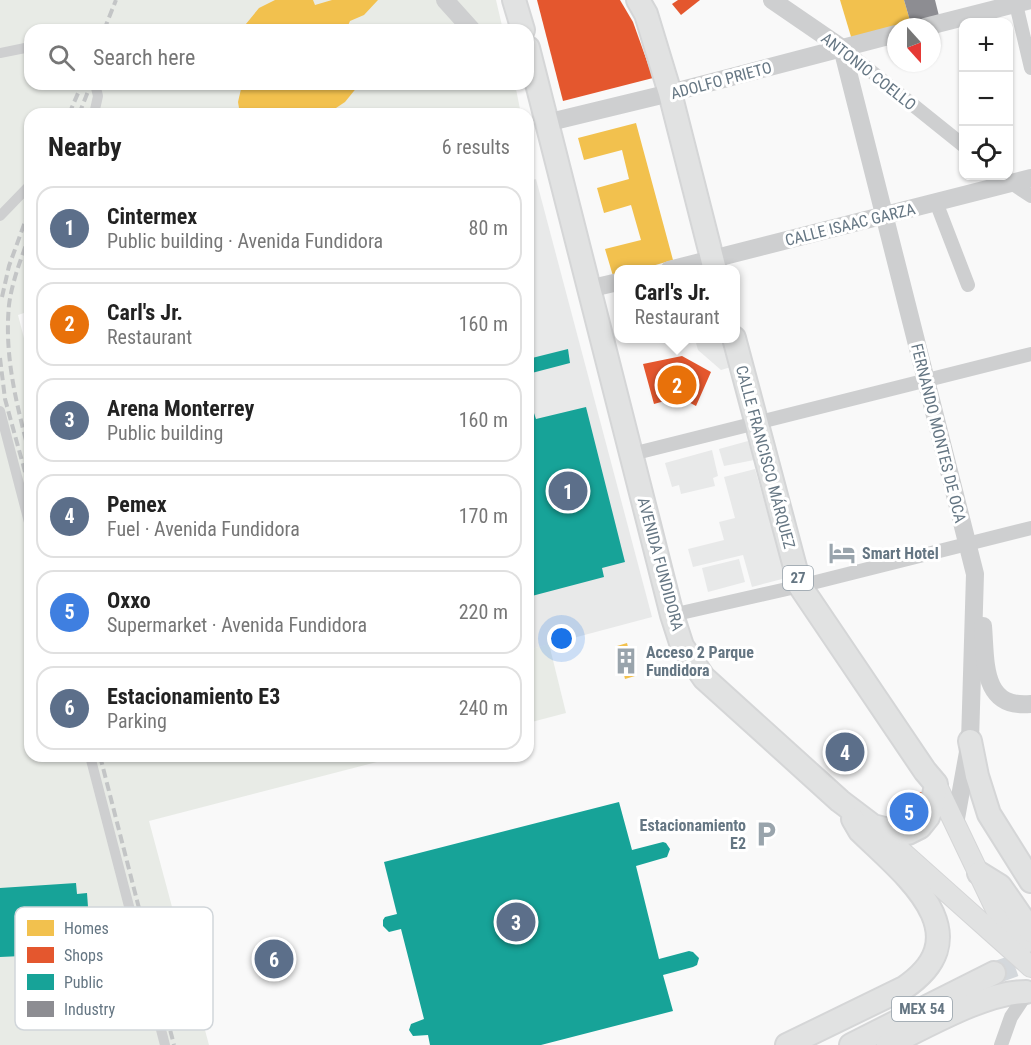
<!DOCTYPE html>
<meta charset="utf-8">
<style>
:root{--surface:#fff;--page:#f6f6f6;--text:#222;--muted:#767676;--line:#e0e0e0;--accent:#2563eb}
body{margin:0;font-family:"Roboto Condensed",sans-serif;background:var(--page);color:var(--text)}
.controls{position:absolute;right:18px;top:18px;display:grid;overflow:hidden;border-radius:12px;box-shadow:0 2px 4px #0004}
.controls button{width:54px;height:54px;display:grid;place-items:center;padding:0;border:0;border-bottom:2px solid var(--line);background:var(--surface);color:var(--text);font:30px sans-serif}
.compass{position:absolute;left:887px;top:18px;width:54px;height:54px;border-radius:50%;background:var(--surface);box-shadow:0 2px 4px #0004;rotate:159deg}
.you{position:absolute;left:562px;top:639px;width:21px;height:21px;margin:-15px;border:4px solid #fff;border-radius:50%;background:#1a73e8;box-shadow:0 0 0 9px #1a73e833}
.badge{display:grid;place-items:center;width:39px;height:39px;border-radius:50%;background:var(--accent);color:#fff;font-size:20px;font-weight:700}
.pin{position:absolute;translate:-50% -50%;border:3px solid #fff;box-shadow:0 2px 6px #0006}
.popup{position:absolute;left:614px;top:265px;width:126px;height:78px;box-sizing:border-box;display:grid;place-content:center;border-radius:12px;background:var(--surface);filter:drop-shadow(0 2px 4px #0005);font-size:20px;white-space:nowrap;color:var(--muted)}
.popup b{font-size:22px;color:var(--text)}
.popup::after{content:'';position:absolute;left:50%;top:100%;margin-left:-12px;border:12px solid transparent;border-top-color:var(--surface)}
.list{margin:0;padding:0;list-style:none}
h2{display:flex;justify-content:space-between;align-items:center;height:78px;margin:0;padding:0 24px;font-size:26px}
h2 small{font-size:20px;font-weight:400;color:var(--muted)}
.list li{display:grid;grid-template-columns:39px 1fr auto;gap:18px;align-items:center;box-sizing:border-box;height:84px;margin:0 12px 12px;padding:0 12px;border:2px solid var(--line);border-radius:18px}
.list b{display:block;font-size:22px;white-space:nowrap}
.list p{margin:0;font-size:20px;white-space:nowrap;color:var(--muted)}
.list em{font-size:20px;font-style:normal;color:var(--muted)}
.icon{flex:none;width:33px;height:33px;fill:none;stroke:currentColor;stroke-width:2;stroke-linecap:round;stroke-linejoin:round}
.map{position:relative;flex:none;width:1031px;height:1045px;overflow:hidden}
.search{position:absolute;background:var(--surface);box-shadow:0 2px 4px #0004;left:24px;top:24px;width:510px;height:66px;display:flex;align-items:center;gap:15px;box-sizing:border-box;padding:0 21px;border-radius:18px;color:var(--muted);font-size:22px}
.panel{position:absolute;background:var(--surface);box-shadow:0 2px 4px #0004;left:24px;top:108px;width:510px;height:654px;border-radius:18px}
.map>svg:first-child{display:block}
</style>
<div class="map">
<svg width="1031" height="1045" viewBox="0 0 1031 1045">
<rect width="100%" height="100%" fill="#f9f9f9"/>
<g fill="#e8e9e9">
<path d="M536,179L652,617L528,650V181Z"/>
<path d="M695,339H724L731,367L721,370L698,350Z"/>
<path d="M748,441L754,460L724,466L719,449Z"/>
<path d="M712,450L718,476L713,478L715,486L681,494L679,485L672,487L665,463Z"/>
<path d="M755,469L786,578L752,587L743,555L693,567L688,549L724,540L719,522L735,518L724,477Z"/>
<path d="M739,559L745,582L708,592L702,568Z"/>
</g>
<g fill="#e8ebe6">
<path d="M0,0H496L503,30H30V84H515L521,114H30V311L18,315L30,361V756H400L149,821L209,1045H0Z"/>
<path d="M549,644L566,713L528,723V650Z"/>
</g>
<g fill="#f2c14e">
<path d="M275,0H313L315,5L332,0H378L364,15L350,21L346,30H241L259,8Z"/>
<path d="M840,0H904L911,24L852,40Z"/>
<path d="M247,84H358V86L345,102L327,114H240L238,102L241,89Z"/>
<path d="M636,123L673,260L638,270H618V275L613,276L605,249L641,240L631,205L604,213L597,188L629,179L622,150L584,160L578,138Z"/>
<path d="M627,643L635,676L625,679L617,646Z"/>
</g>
<g fill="#e4572e">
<path d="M537,0H620L633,22L653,78L563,101Z"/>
<path d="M678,0H700L681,15L672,4Z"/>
<path d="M682,356L711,372L696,406L679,397L654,404L643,364Z"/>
<path d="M911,792H927V801L920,802L921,822H898L896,803L901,797H911Z"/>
</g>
<g fill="#17a398">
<path d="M568,349L570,363L528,374V359Z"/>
<path d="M528,395L536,419L586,407L625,562L602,568L604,577L528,597Z"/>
<path d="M619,802L632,850L663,842L666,843L670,849L667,857L636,866L659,959L689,951L693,952L699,958L697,965L693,967L663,975L673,1011L541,1045H430L428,1035L413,1036L409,1030L411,1024L424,1019L401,929L389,932L383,926V920L385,917L397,914L384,862Z"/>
<path d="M76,883L77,894L87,893L89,921H77L79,954L66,955L68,987L24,989L22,956L0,957V888Z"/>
</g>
<path fill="#8d8d92" d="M904,0H935L939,16L911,24Z"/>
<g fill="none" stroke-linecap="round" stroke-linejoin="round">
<path stroke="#d4d8dc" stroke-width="22" stroke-dasharray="22 11" stroke-linecap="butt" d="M994,973L1031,960"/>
<g stroke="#d5d6d7" stroke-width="22">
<g id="secondary">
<path d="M936,784L999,916L1022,946"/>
<path d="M873,826L1031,967"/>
</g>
</g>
<g stroke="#d5d6d7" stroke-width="26">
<g id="primary">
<path d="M514,0L523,30"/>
<path d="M638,0L646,14L670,93L715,270"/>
<path d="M528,48L672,615L682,646L704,678L840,801L873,826L901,833H908L920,827L928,817L932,807L936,784L925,771L800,586L734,338"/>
<path d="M970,741L977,776L989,814L1031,881"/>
<path d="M979,873L1000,886L1031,931"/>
<path d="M787,1045L904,988C984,934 903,873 860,831L853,819"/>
<path d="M851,1045L994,973"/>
<path d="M888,1045C926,1027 985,992 1026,992"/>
</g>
</g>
<g stroke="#cecfd0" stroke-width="10">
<path d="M0,53L30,47"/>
<path d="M94,114L98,96L95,84"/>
<path d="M0,216L30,185"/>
<path d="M0,411L30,526"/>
<path d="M90,756L165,1045"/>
</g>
<g stroke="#cecfd0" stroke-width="14">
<path d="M1015,0L1031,68"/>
<path d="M842,48L964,146"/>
<path d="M1001,176L1031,196"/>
<path d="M936,202L968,285"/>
<path d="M632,454L1031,354"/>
<path d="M672,615L800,586L1031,528"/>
<path d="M1001,1045L1011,1017L1029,990"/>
</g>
<g stroke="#cecfd0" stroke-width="18">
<path d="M445,0L472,30"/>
<path d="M772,0L842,48L975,574L970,741L955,824"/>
<path d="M925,27L1031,0"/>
<path d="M546,123L670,93L896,34"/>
<path d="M669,270L1031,178"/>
<path d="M588,289L618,282"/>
<path d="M983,626C986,661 981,709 1031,704"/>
</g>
<use href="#secondary" stroke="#e1e2e2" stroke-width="20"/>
<use href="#primary" stroke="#e1e2e2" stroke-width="22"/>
<g stroke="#c3c5c6" stroke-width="4" stroke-dasharray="9 4.5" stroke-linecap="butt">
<path d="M104,30L116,0"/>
<path d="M69,114L82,84"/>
<path d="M79,114L91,84"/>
<path d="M30,234C22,256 12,281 9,305C4,357 17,406 30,456"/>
<path d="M2,297L9,266L30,208"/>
<path d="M0,358L5,399L30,490"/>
<path d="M100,756L174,1045"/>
</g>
</g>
<defs>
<g id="hotel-bare" transform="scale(2.07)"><path d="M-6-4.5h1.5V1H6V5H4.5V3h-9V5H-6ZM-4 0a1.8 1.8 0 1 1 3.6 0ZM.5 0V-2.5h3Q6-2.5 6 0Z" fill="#99a4ac" stroke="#fff" stroke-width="2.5" paint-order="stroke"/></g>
<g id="building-bare" transform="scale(2.07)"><path d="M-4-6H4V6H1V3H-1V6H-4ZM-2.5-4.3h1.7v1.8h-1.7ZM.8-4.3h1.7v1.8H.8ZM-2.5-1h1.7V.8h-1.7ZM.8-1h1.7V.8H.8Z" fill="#99a4ac" stroke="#fff" stroke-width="2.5" paint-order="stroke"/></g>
<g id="parking-bare" transform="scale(2.07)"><path d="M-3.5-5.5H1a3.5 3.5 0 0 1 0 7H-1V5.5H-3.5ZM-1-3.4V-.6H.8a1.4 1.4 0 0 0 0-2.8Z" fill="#99a4ac" stroke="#fff" stroke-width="2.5" paint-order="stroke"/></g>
</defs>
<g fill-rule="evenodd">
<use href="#hotel-bare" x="842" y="553"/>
<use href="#building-bare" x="626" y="661"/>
<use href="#parking-bare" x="766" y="834"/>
</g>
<g text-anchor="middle" stroke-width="6" stroke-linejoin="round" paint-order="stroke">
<g fill="#fff" stroke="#939fa8" stroke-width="1.5">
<rect x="783" y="566" width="30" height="24" rx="4.5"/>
<rect x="892" y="997" width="60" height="24" rx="4.5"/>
</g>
<g font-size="15" font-weight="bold" fill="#657683">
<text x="798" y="583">27</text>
<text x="922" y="1014">MEX 54</text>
</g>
<g font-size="16" fill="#657683" stroke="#fff">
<text transform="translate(869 71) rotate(38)" y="6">ANTONIO COELLO</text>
<text transform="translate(721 80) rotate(-15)" y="6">ADOLFO PRIETO</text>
<text transform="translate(850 224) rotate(-14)" y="6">CALLE ISAAC GARZA</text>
<text transform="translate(939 433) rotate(76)" y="6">FERNANDO MONTES DE OCA</text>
<text transform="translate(766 457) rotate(75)" y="6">CALLE FRANCISCO MÁRQUEZ</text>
<text transform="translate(661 564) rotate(75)" y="6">AVENIDA FUNDIDORA</text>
</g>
<g font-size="16" font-weight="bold" fill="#657683" stroke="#fff" text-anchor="start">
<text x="862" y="559">Smart Hotel</text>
<text x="646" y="658">Acceso 2 Parque<tspan x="646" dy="18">Fundidora</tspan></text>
<text x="746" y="831" text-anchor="end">Estacionamiento<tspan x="746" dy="18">E2</tspan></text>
</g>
</g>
<rect x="15" y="907" width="198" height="123" rx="9" fill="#fff" stroke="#d1d6da" stroke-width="1.5"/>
<rect x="27" y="920" width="27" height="16" fill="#f2c14e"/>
<rect x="27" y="947" width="27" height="16" fill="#e4572e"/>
<rect x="27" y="974" width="27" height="16" fill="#17a398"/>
<rect x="27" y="1001" width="27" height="16" fill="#8d8d92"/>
<g font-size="16" fill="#657683">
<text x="64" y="934">Homes</text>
<text x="64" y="961">Shops</text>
<text x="64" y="988">Public</text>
<text x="64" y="1015">Industry</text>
</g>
</svg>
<div class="controls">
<button>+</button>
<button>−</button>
<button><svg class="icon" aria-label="locate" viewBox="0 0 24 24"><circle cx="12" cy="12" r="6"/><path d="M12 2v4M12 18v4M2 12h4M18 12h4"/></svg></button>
</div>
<svg class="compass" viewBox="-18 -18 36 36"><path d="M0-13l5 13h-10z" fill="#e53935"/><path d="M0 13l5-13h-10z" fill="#767676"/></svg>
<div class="you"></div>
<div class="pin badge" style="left:568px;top:491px;background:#5c6f8a">1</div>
<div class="pin badge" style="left:677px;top:385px;background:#e8710a">2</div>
<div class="popup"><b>Carl's Jr.</b>Restaurant</div>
<div class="pin badge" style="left:516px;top:922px;background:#5c6f8a">3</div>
<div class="pin badge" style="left:845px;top:752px;background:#5c6f8a">4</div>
<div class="pin badge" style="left:909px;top:812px;background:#3f7fe0">5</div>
<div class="pin badge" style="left:274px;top:959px;background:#5c6f8a">6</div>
<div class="search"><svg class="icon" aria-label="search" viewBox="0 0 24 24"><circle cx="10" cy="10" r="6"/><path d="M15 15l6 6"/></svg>Search here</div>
<section class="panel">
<h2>Nearby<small>6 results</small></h2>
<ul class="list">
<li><span class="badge" style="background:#5c6f8a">1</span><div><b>Cintermex</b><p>Public building · Avenida Fundidora</p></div><em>80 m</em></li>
<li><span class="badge" style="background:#e8710a">2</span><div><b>Carl's Jr.</b><p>Restaurant</p></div><em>160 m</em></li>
<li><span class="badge" style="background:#5c6f8a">3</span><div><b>Arena Monterrey</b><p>Public building</p></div><em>160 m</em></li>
<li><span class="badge" style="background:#5c6f8a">4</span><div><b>Pemex</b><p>Fuel · Avenida Fundidora</p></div><em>170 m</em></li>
<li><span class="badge" style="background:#3f7fe0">5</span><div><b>Oxxo</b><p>Supermarket · Avenida Fundidora</p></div><em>220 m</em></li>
<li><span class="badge" style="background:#5c6f8a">6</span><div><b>Estacionamiento E3</b><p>Parking</p></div><em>240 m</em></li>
</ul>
</section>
</div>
